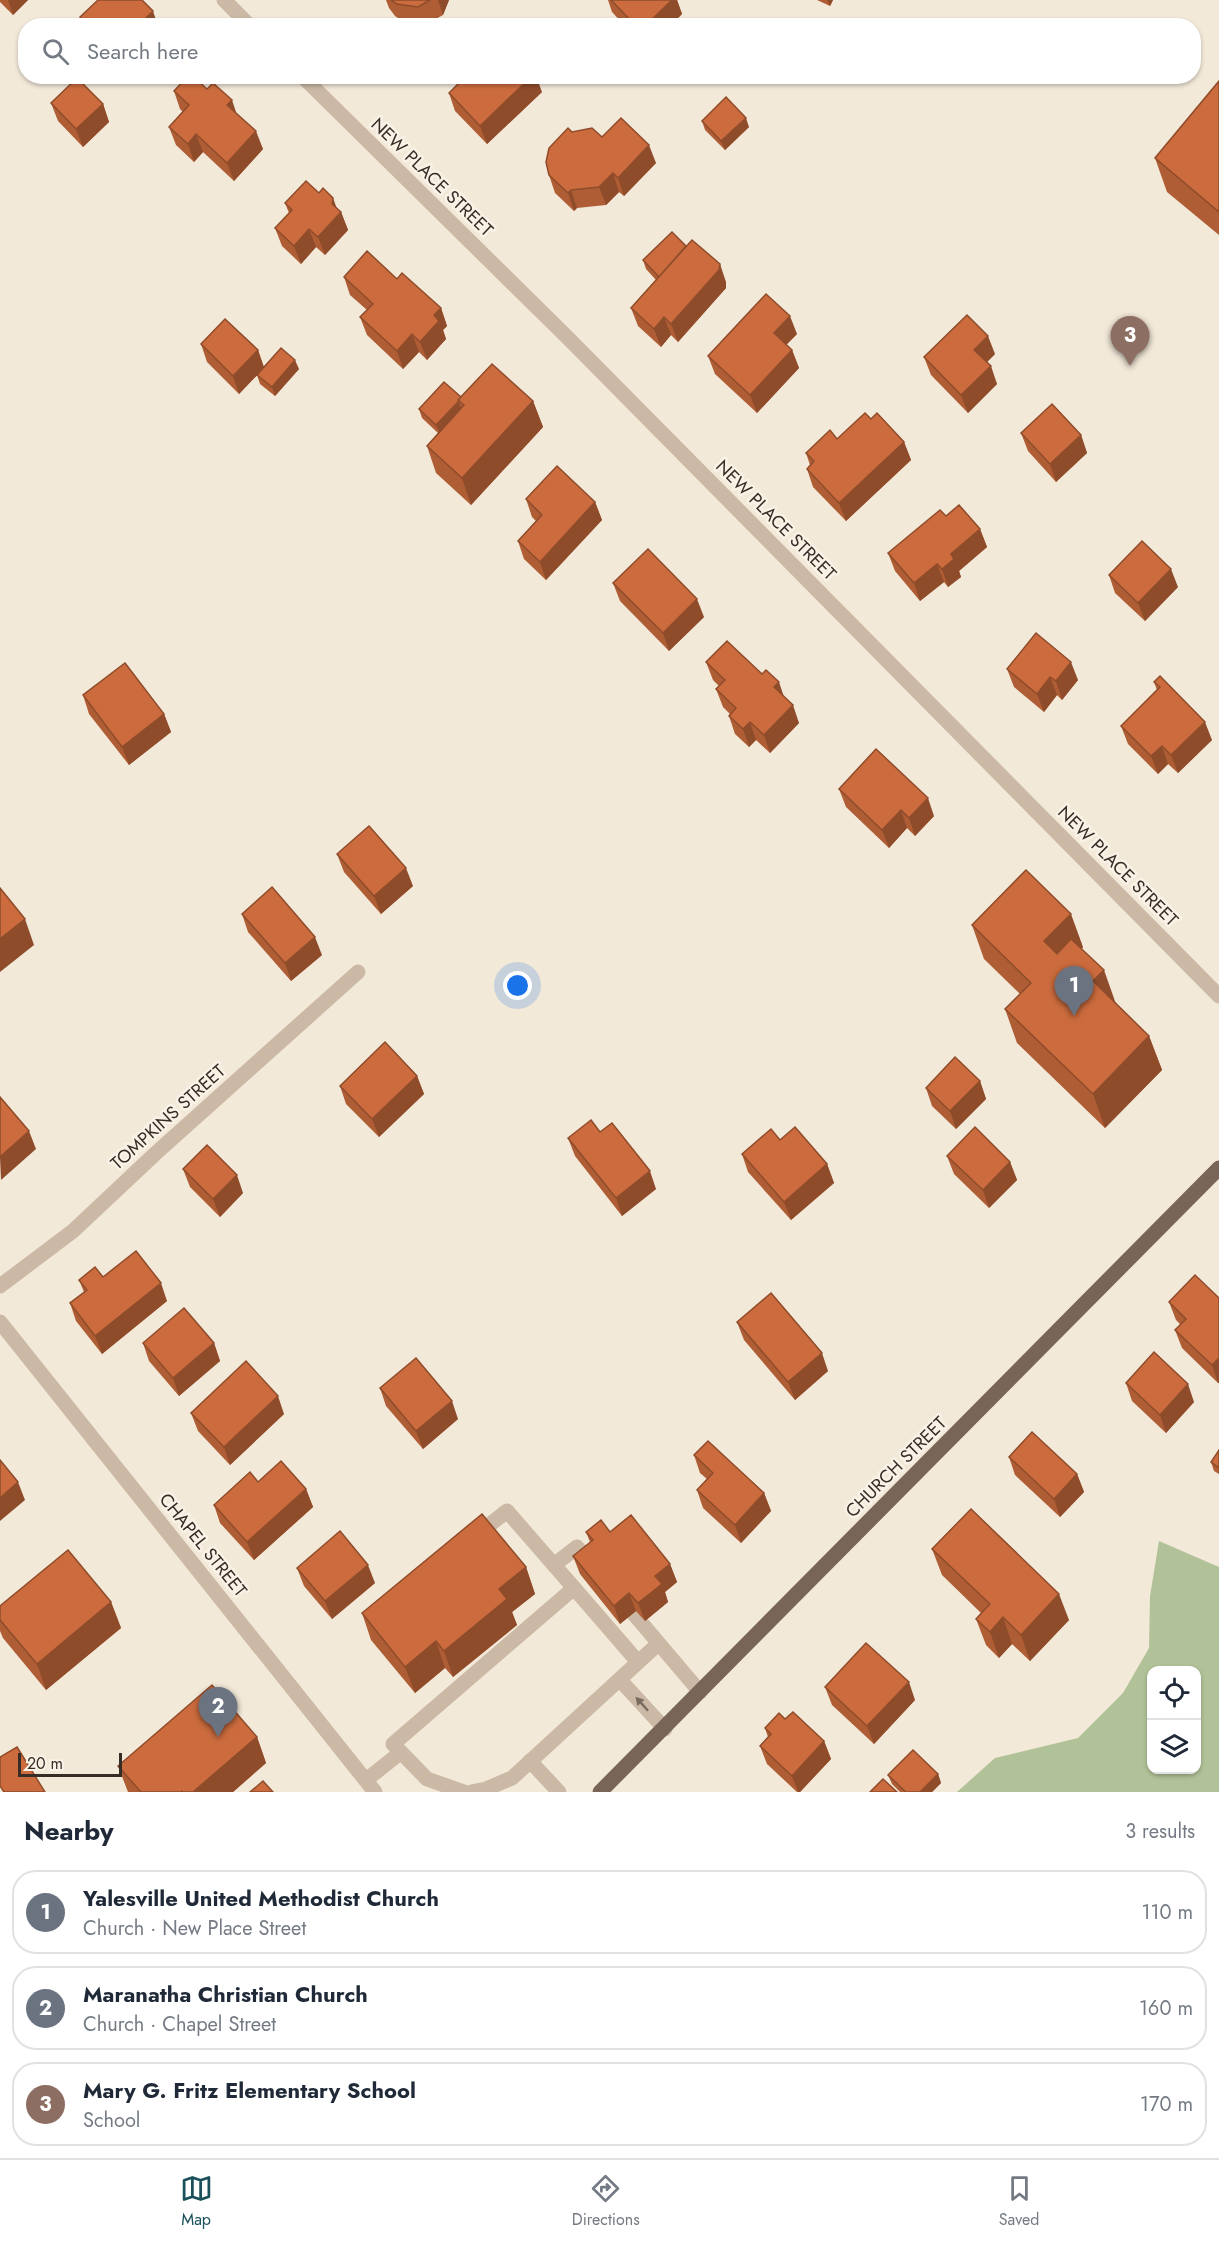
<!DOCTYPE html>
<meta charset="utf-8">
<style>
:root{--surface:#fff;--page:#f2f2f3;--text:#1f2937;--muted:#747a83;--line:#e0e1e3;--accent:#1a505a}
body{margin:0;font-family:Jost,sans-serif;background:var(--page);color:var(--text)}
.controls{position:absolute;right:18px;bottom:18px;display:grid;overflow:hidden;border-radius:12px;box-shadow:0 2px 4px #0004}
.controls button{width:54px;height:54px;display:grid;place-items:center;padding:0;border:0;border-bottom:2px solid var(--line);background:var(--surface);color:var(--text);font:30px sans-serif}
.scale{position:absolute;left:18px;bottom:15px;width:104px;box-sizing:border-box;padding-left:6px;border:3px solid #362d26;border-top:0;font-size:16px;line-height:21px;white-space:nowrap;color:#362d26;-webkit-text-stroke:4px #faf2e6;paint-order:stroke}
.you{position:absolute;left:518px;top:986px;width:21px;height:21px;margin:-15px;border:4px solid #fff;border-radius:50%;background:#1a73e8;box-shadow:0 0 0 9px #1a73e833}
.badge{display:grid;place-items:center;width:39px;height:39px;border-radius:50%;background:var(--accent);color:#fff;font-size:20px;font-weight:700}
.pin{position:absolute;translate:-50% -50px;filter:drop-shadow(0 2px 3px #0008)}
.pin::after{content:'';position:absolute;top:32px;width:21px;height:18px;background:inherit;clip-path:polygon(0 0,100% 0,50% 100%)}
.list{margin:0;padding:0;list-style:none}
h2{display:flex;justify-content:space-between;align-items:center;height:78px;margin:0;padding:0 24px;font-size:26px}
h2 small{font-size:20px;font-weight:400;color:var(--muted)}
.list li{display:grid;grid-template-columns:39px 1fr auto;gap:18px;align-items:center;box-sizing:border-box;height:84px;margin:0 12px 12px;padding:0 12px;border:2px solid var(--line);border-radius:24px}
.list b{display:block;font-size:22px;white-space:nowrap}
.list p{margin:0;font-size:20px;white-space:nowrap;color:var(--muted)}
.list em{font-size:20px;font-style:normal;color:var(--muted)}
.icon{flex:none;width:33px;height:33px;fill:none;stroke:currentColor;stroke-width:2;stroke-linecap:round;stroke-linejoin:round}
.map{position:relative;flex:none;width:1219px;height:1792px;overflow:hidden}
.search{position:absolute;background:var(--surface);box-shadow:0 2px 4px #0004;left:18px;right:18px;top:18px;height:66px;display:flex;align-items:center;gap:15px;box-sizing:border-box;padding:0 21px;border-radius:24px;color:var(--muted);font-size:22px}
.sheet{height:366px;background:var(--surface)}
nav{display:flex;justify-content:space-around;align-items:center;box-sizing:border-box;height:84px;border-top:2px solid var(--line);background:var(--surface);font-size:16px;color:var(--muted)}
nav a{display:grid;justify-items:center;gap:3px}
nav .on{color:var(--accent)}
.map>svg:first-child{display:block}
</style>
<div class="map">
<svg width="1219" height="1792" viewBox="0 0 1219 1792">
<rect width="100%" height="100%" fill="#f3e9d9"/>
<path fill="#b1c298" fill-rule="evenodd" d="M1159,1541L1219,1567V1792H957L995,1758L1078,1738L1123,1693L1149,1648L1150,1596ZM1152,1670H1196V1770H1152Z"/>
<g fill="none" stroke-linecap="round" stroke-linejoin="round">
<g stroke="#cbb9a5" stroke-width="15">
<path d="M474,1537L507,1511L574,1588"/>
<path d="M554,1565L577,1547L592,1565"/>
<path d="M633,1613L700,1692"/>
<path d="M620,1680L665,1729"/>
<path d="M530,1761L559,1792"/>
<path d="M366,1780L400,1753"/>
<path d="M464,1792L427,1779L393,1744L574,1588L638,1662"/>
<path d="M471,1792L486,1789L512,1778L658,1644"/>
</g>
<g stroke="#cbb9a5" stroke-width="15">
<path d="M224,0L250,26"/>
<path d="M302,76L567,337L1219,996"/>
<path d="M0,1286L73,1231L156,1153L358,972"/>
<path d="M0,1322L375,1792"/>
</g>
<path stroke="#796557" stroke-width="15" d="M600,1792L1219,1168"/>
</g>
<g fill="#af5d35">
<path d="M0,0H28L13,15L0,2Z"/>
<path d="M386,0H449L443,15L425,25L404,22L395,16L389,8Z"/>
<path d="M608,0H677L682,14L670,26H625L612,12Z"/>
<path d="M817,0H833L830,6Z"/>
<path d="M80,17L158,26H83Z"/>
<path d="M660,76H673L667,83Z"/>
<path d="M1219,81V235L1167,192L1155,158Z"/>
<path d="M174,91L237,114L263,149L234,181L203,152L194,162L176,145L169,127L183,112L180,109Z"/>
<path d="M542,92L487,144L455,111L449,93Z"/>
<path d="M51,103L103,104L109,122L83,147L58,121Z"/>
<path d="M702,121L749,127L725,150L705,130Z"/>
<path d="M572,132L602,137L656,163L624,196L619,192L606,205L577,208L574,211L555,193L549,175Z"/>
<path d="M285,203L337,209L341,212L348,230L325,255L316,247L301,264L282,246L275,228L289,213Z"/>
<path d="M686,246L726,282V288L678,342L671,335L661,347L638,326L631,308L656,280L646,269L643,260Z"/>
<path d="M344,277L397,279L441,308L447,326L443,330L446,339L427,360L419,352L403,369L367,335L360,317L367,310L350,295Z"/>
<path d="M797,334L786,345L792,350L799,368L757,413L715,374L708,356Z"/>
<path d="M201,344L258,350L264,367L299,369L275,396L260,384L257,375L239,394L207,362Z"/>
<path d="M995,354L987,362L997,384L968,413L931,375L924,357Z"/>
<path d="M461,397L533,401L543,427L471,505L436,473L427,446L438,433L422,418L419,409Z"/>
<path d="M871,419L904,442L911,460L846,521L813,487L807,469L810,465L806,453L837,439Z"/>
<path d="M1021,433L1081,435L1087,453L1056,482L1028,451Z"/>
<path d="M526,499L595,502L602,520L546,580L524,559L518,541L536,521L532,517Z"/>
<path d="M946,516L980,529L987,547L959,571L961,577L948,587L944,582L920,601L895,571L888,553Z"/>
<path d="M1109,575L1178,587L1145,621L1115,593Z"/>
<path d="M613,583L704,617L669,651L620,601Z"/>
<path d="M706,662L784,697L799,723L770,753L756,740L749,747L735,734L729,716L730,714L723,707L716,689L719,686L713,680Z"/>
<path d="M1007,669L1078,680L1062,700L1057,695L1044,712L1014,687Z"/>
<path d="M1154,682L1212,740L1178,773L1168,764L1158,774L1128,744L1121,726L1157,690Z"/>
<path d="M83,695L164,714L171,732L129,765L89,714Z"/>
<path d="M839,789L934,816L915,836L907,828L889,848L846,807Z"/>
<path d="M337,854L413,886L381,914L344,872Z"/>
<path d="M242,914L322,955L291,981L248,932Z"/>
<path d="M972,925L1083,947L1082,949L1116,1004L1149,1036L1162,1070L1105,1128L1017,1043L1005,1009L1020,994L984,959Z"/>
<path d="M417,1076L424,1094L379,1137L346,1104L340,1086Z"/>
<path d="M980,1081L986,1099L956,1129L932,1106L926,1088Z"/>
<path d="M600,1132L656,1189L622,1216L575,1156L568,1138Z"/>
<path d="M780,1140L827,1164L834,1183L791,1220L748,1172L742,1154Z"/>
<path d="M947,1156L1010,1162L1017,1180L989,1208L954,1174Z"/>
<path d="M183,1169L243,1193L220,1217L190,1187Z"/>
<path d="M79,1280L167,1301L102,1354L76,1321L70,1303L84,1292Z"/>
<path d="M1219,1298V1383H1218L1182,1348L1175,1330L1181,1325L1176,1320L1169,1302Z"/>
<path d="M737,1322L828,1371L795,1400L744,1340Z"/>
<path d="M143,1343H214L220,1361L179,1396L149,1361Z"/>
<path d="M1126,1383L1194,1402L1166,1433L1132,1401Z"/>
<path d="M380,1388L458,1419L423,1449L386,1406Z"/>
<path d="M191,1413L284,1414L230,1465L198,1431Z"/>
<path d="M1219,1450V1474L1214,1471L1211,1462Z"/>
<path d="M694,1455L764,1493L771,1511L741,1543L703,1508L697,1490L707,1479L700,1473Z"/>
<path d="M1009,1457L1077,1474L1084,1492L1060,1517L1015,1475Z"/>
<path d="M258,1482L306,1489L313,1507L254,1560L220,1523L214,1505Z"/>
<path d="M586,1532H610L670,1564L677,1582L665,1592L668,1602L645,1621L636,1611L620,1624L580,1574L573,1556L590,1542Z"/>
<path d="M932,1549L1069,1620L1030,1661L1012,1644L999,1658L986,1645L976,1619L981,1613L942,1575Z"/>
<path d="M526,1567L535,1594L512,1612L517,1625L453,1677L445,1668L415,1693L371,1640L362,1613Z"/>
<path d="M297,1568L375,1583L332,1619L304,1586Z"/>
<path d="M111,1602L121,1628L46,1690L3,1638L0,1631V1606Z"/>
<path d="M825,1687L915,1700L874,1744L832,1705Z"/>
<path d="M765,1728L824,1741L831,1759L800,1792H797L767,1764L760,1746L768,1737Z"/>
<path d="M257,1737L266,1763L233,1792H128L118,1766Z"/>
<path d="M938,1774L941,1783L932,1792H900L892,1784L888,1775Z"/>
</g>
<g fill="#8f4c2b">
<path d="M8,0H28L13,15Z"/>
<path d="M438,0H449L443,15Z"/>
<path d="M672,0H677L682,14L670,26H645Z"/>
<path d="M827,0H833L830,6Z"/>
<path d="M153,11L158,26H138Z"/>
<path d="M532,76H536L542,92L487,144L480,126Z"/>
<path d="M665,76H673L667,83Z"/>
<path d="M232,100L238,118L227,105Z"/>
<path d="M103,104L109,122L83,147L76,129Z"/>
<path d="M746,118L749,127L725,150L721,141Z"/>
<path d="M256,131L263,149L234,181L227,163Z"/>
<path d="M196,134L203,152L194,162L188,144Z"/>
<path d="M649,145L656,163L624,196L618,178Z"/>
<path d="M613,173L619,192L606,205L599,187Z"/>
<path d="M571,190L577,208L574,211L568,193Z"/>
<path d="M333,198L339,214L341,212L348,230L325,255L318,237L332,204Z"/>
<path d="M309,229L316,247L301,264L294,246Z"/>
<path d="M720,264L726,282V288L678,342L671,324Z"/>
<path d="M441,308L447,326L443,330L446,339L427,360L420,342L434,315Z"/>
<path d="M790,316L797,334L780,351L774,333Z"/>
<path d="M664,317L671,335L661,347L654,329Z"/>
<path d="M412,334L419,352L403,369L397,351Z"/>
<path d="M988,336L995,354L981,368L974,350Z"/>
<path d="M258,350L264,368L239,394L233,376Z"/>
<path d="M792,350L799,368L757,413L750,395Z"/>
<path d="M295,360L299,369L275,396L272,387Z"/>
<path d="M991,366L997,384L968,413L961,395Z"/>
<path d="M533,401L543,427L471,505L462,478Z"/>
<path d="M459,402L462,411L440,434L436,425Z"/>
<path d="M1081,435L1087,453L1056,482L1050,464Z"/>
<path d="M904,442L911,460L846,521L839,503Z"/>
<path d="M595,502L602,520L546,580L540,562Z"/>
<path d="M980,529L987,547L959,571L961,577L948,587L942,569L951,554Z"/>
<path d="M937,564L944,582L920,601L914,583Z"/>
<path d="M1171,569L1178,587L1145,621L1138,603Z"/>
<path d="M697,599L704,617L669,651L663,633Z"/>
<path d="M1071,662L1078,680L1062,700L1056,681Z"/>
<path d="M1050,677L1057,695L1044,712L1037,694Z"/>
<path d="M779,682L785,700L774,687Z"/>
<path d="M793,705L799,723L770,753L764,735Z"/>
<path d="M164,714L171,732L129,765L122,747Z"/>
<path d="M750,722L756,740L749,747L743,729Z"/>
<path d="M1205,722L1212,740L1178,773L1171,755Z"/>
<path d="M1162,746L1168,764L1158,774L1151,756Z"/>
<path d="M928,798L934,816L915,836L909,818Z"/>
<path d="M901,810L907,828L889,848L882,830Z"/>
<path d="M406,868L413,886L381,914L374,896Z"/>
<path d="M1071,914L1083,947L1056,975L1044,941Z"/>
<path d="M25,919L34,945L0,972V939Z"/>
<path d="M315,937L322,955L291,981L285,963Z"/>
<path d="M1104,970L1116,1004L1093,981Z"/>
<path d="M1149,1036L1162,1070L1105,1128L1093,1094Z"/>
<path d="M417,1076L424,1094L379,1137L372,1119Z"/>
<path d="M980,1081L986,1099L956,1129L950,1111Z"/>
<path d="M29,1131L36,1149L1,1180L0,1157Z"/>
<path d="M1010,1162L1017,1180L989,1208L983,1190Z"/>
<path d="M827,1164L834,1183L791,1220L784,1202Z"/>
<path d="M650,1171L656,1189L622,1216L616,1198Z"/>
<path d="M237,1175L243,1193L220,1217L213,1199Z"/>
<path d="M161,1283L167,1301L102,1354L95,1336Z"/>
<path d="M214,1343L220,1361L179,1396L173,1378Z"/>
<path d="M822,1353L828,1371L795,1400L788,1382Z"/>
<path d="M1219,1358V1383H1218L1212,1365Z"/>
<path d="M1188,1384L1194,1402L1166,1433L1160,1415Z"/>
<path d="M278,1396L284,1414L230,1465L224,1447Z"/>
<path d="M452,1401L458,1419L423,1449L416,1431Z"/>
<path d="M1077,1474L1084,1492L1060,1517L1054,1499Z"/>
<path d="M18,1482L25,1500L0,1521V1498Z"/>
<path d="M306,1489L313,1507L254,1560L247,1542Z"/>
<path d="M764,1493L771,1511L741,1543L735,1525Z"/>
<path d="M670,1564L677,1582L665,1592L668,1602L645,1621L638,1603L655,1576Z"/>
<path d="M368,1565L375,1583L332,1619L325,1601Z"/>
<path d="M526,1567L535,1594L512,1612L517,1625L453,1677L444,1651L499,1589Z"/>
<path d="M629,1593L636,1611L620,1624L614,1606Z"/>
<path d="M1059,1594L1069,1620L1030,1661L1021,1635Z"/>
<path d="M111,1602L121,1628L46,1690L37,1664Z"/>
<path d="M1003,1617L1012,1644L999,1658L990,1632Z"/>
<path d="M436,1641L445,1668L415,1693L405,1667Z"/>
<path d="M909,1682L915,1700L874,1744L867,1726Z"/>
<path d="M257,1737L266,1763L233,1792H193Z"/>
<path d="M824,1741L831,1759L800,1792H798L792,1776Z"/>
<path d="M938,1774L941,1783L932,1792H920Z"/>
</g>
<g fill="#cc6c3e" stroke="#8f4c2b" stroke-width="1.5">
<path d="M98,0H142L153,11L138,26H88L80,17Z"/>
<path d="M391,0H430L418,7L397,4Z"/>
<path d="M611,0H672L645,26H636Z"/>
<path d="M188,76H193L207,89L213,83L232,100L227,105L256,131L227,163L196,134L188,144L169,127L189,105L174,91Z"/>
<path d="M466,76H532L480,126L449,93Z"/>
<path d="M77,78L103,104L76,129L51,103Z"/>
<path d="M1219,81V212L1155,158Z"/>
<path d="M726,97L746,118L721,141L702,121Z"/>
<path d="M621,118L649,145L618,178L613,173L599,187L571,190L568,193L549,175L546,162L549,148L568,128L572,132L592,128L602,137Z"/>
<path d="M306,181L319,193L323,188L333,198L332,204L341,212L318,237L309,229L294,246L275,228L292,210L285,203Z"/>
<path d="M672,232L686,246L659,277L643,260Z"/>
<path d="M692,240L720,264L719,270L671,324L664,317L654,329L631,308Z"/>
<path d="M367,251L397,279L402,273L441,308L434,315L439,321L420,342L412,334L397,351L360,317L373,304L344,277Z"/>
<path d="M766,294L790,316L774,333L792,350L750,395L708,356Z"/>
<path d="M967,315L988,336L974,350L991,366L961,395L924,357Z"/>
<path d="M225,319L258,350L233,376L201,344Z"/>
<path d="M281,348L295,360L272,387L257,375Z"/>
<path d="M492,364L533,401L462,478L427,446L464,405L458,400Z"/>
<path d="M444,382L461,397L458,400L459,401L436,425L419,409Z"/>
<path d="M1052,404L1081,435L1050,464L1021,433Z"/>
<path d="M865,413L871,419L877,413L904,442L839,503L807,469L814,461L806,453L830,430L837,439Z"/>
<path d="M557,466L595,502L540,562L518,541L542,515L526,499Z"/>
<path d="M959,505L980,529L951,554L954,559L942,569L937,564L914,583L888,553L940,510L946,516Z"/>
<path d="M1142,541L1171,569L1138,603L1109,575Z"/>
<path d="M648,549L697,599L663,633L613,583Z"/>
<path d="M1036,633L1071,662L1056,681L1050,677L1037,694L1007,669Z"/>
<path d="M727,641L762,674L766,670L779,682L774,687L793,705L764,735L750,722L743,729L729,716L736,708L716,689L725,680L706,662Z"/>
<path d="M125,663L164,714L122,747L83,695Z"/>
<path d="M1160,676L1205,722L1171,755L1162,746L1151,756L1121,726L1160,687L1154,682Z"/>
<path d="M876,749L928,798L909,818L901,810L882,830L839,789Z"/>
<path d="M369,826L406,868L374,896L337,854Z"/>
<path d="M1026,870L1071,914L1044,941L1057,954L1071,939L1104,970L1093,981L1149,1036L1093,1094L1005,1009L1031,983L972,925Z"/>
<path d="M272,887L315,937L285,963L242,914Z"/>
<path d="M0,888L25,919L0,939Z"/>
<path d="M385,1042L417,1076L372,1119L340,1086Z"/>
<path d="M955,1057L980,1081L950,1111L926,1088Z"/>
<path d="M0,1097L29,1131L0,1157Z"/>
<path d="M591,1120L600,1132L612,1123L650,1171L616,1198L568,1138Z"/>
<path d="M795,1127L827,1164L784,1202L742,1154L771,1129L780,1140Z"/>
<path d="M975,1127L1010,1162L983,1190L947,1156Z"/>
<path d="M207,1145L237,1175L213,1199L183,1169Z"/>
<path d="M136,1251L161,1283L95,1336L70,1303L87,1290L79,1280L95,1267L103,1277Z"/>
<path d="M1195,1275L1219,1298V1358L1212,1365L1175,1330L1186,1319L1169,1302Z"/>
<path d="M771,1293L822,1353L788,1382L737,1322Z"/>
<path d="M184,1308L214,1343L173,1378L143,1343Z"/>
<path d="M1154,1352L1188,1384L1160,1415L1126,1383Z"/>
<path d="M416,1358L452,1401L416,1431L380,1388Z"/>
<path d="M246,1361L278,1396L224,1447L191,1413Z"/>
<path d="M1032,1432L1077,1474L1054,1499L1009,1457Z"/>
<path d="M708,1441L764,1493L735,1525L697,1490L713,1473L694,1455Z"/>
<path d="M1219,1450V1468L1211,1462Z"/>
<path d="M0,1460L18,1482L0,1498Z"/>
<path d="M281,1461L306,1489L247,1542L214,1505L250,1472L258,1482Z"/>
<path d="M971,1509L1059,1594L1021,1635L1003,1617L990,1632L976,1619L990,1604L932,1549Z"/>
<path d="M482,1514L526,1567L499,1589L507,1599L444,1651L436,1641L405,1667L362,1613Z"/>
<path d="M631,1515L670,1564L655,1576L662,1584L638,1603L629,1593L614,1606L573,1556L593,1540L586,1532L601,1520L610,1532Z"/>
<path d="M340,1531L368,1565L325,1601L297,1568Z"/>
<path d="M68,1550L111,1602L37,1664L0,1620V1606Z"/>
<path d="M866,1643L909,1682L867,1726L825,1687Z"/>
<path d="M212,1685L257,1737L193,1792H183L182,1791L181,1792H141L118,1766Z"/>
<path d="M793,1712L824,1741L792,1776L760,1746L771,1734L765,1728L779,1713L785,1719Z"/>
<path d="M17,1747L45,1792H4L0,1786V1757Z"/>
<path d="M913,1750L938,1774L920,1792H906L888,1775Z"/>
<path d="M883,1779L897,1792H870Z"/>
<path d="M263,1781L273,1792H250Z"/>
</g>
<defs><path id="oneway-solid" d="M-6-.8H1V-3.2L6.5 0L1 3.2V.8H-6Z" transform="scale(1.5)"/></defs>
<use fill="#796c5f" href="#oneway-solid" transform="translate(642 1704) rotate(-132)"/>
<g text-anchor="middle" stroke-width="5" stroke-linejoin="round" paint-order="stroke">
<g font-size="18" fill="#362d26" stroke="#faf2e6">
<text transform="translate(432 177) rotate(44)" y="6">NEW PLACE STREET</text>
<text transform="translate(776 520) rotate(45)" y="6">NEW PLACE STREET</text>
<text transform="translate(1118 866) rotate(45)" y="6">NEW PLACE STREET</text>
<text transform="translate(168 1117) rotate(-42)" y="6">TOMPKINS STREET</text>
<text transform="translate(896 1467) rotate(-45)" y="6">CHURCH STREET</text>
<text transform="translate(203 1545) rotate(51)" y="6">CHAPEL STREET</text>
</g>
</g>
</svg>
<div class="controls">
<button><svg class="icon" aria-label="locate" viewBox="0 0 24 24"><circle cx="12" cy="12" r="6"/><path d="M12 2v4M12 18v4M2 12h4M18 12h4"/></svg></button>
<button><svg class="icon" aria-label="layers" viewBox="0 0 24 24"><path d="M12 4l9 5-9 5-9-5zM3 14l9 5 9-5"/></svg></button>
</div>
<div class="scale">20 m</div>
<div class="you"></div>
<div class="pin badge" style="left:1074px;top:1016px;background:#6b7280">1</div>
<div class="pin badge" style="left:218px;top:1737px;background:#6b7280">2</div>
<div class="pin badge" style="left:1130px;top:366px;background:#8d6e63">3</div>
<div class="search"><svg class="icon" aria-label="search" viewBox="0 0 24 24"><circle cx="10" cy="10" r="6"/><path d="M15 15l6 6"/></svg>Search here</div>
</div>
<section class="sheet">
<h2>Nearby<small>3 results</small></h2>
<ul class="list">
<li><span class="badge" style="background:#6b7280">1</span><div><b>Yalesville United Methodist Church</b><p>Church · New Place Street</p></div><em>110 m</em></li>
<li><span class="badge" style="background:#6b7280">2</span><div><b>Maranatha Christian Church</b><p>Church · Chapel Street</p></div><em>160 m</em></li>
<li><span class="badge" style="background:#8d6e63">3</span><div><b>Mary G. Fritz Elementary School</b><p>School</p></div><em>170 m</em></li>
</ul>
</section>
<nav>
<a class="on"><svg class="icon" aria-label="map" viewBox="0 0 24 24"><path d="M3 6l6-2 6 2 6-2v14l-6 2-6-2-6 2zM9 4v14M15 6v14"/></svg>Map</a>
<a><svg class="icon" aria-label="directions" viewBox="0 0 24 24"><path d="M12 3l9 9-9 9-9-9zM9 14v-3h6M13 9l2 2-2 2"/></svg>Directions</a>
<a><svg class="icon" aria-label="saved" viewBox="0 0 24 24"><path d="M7 4h10v16l-5-4-5 4z"/></svg>Saved</a>
</nav>
